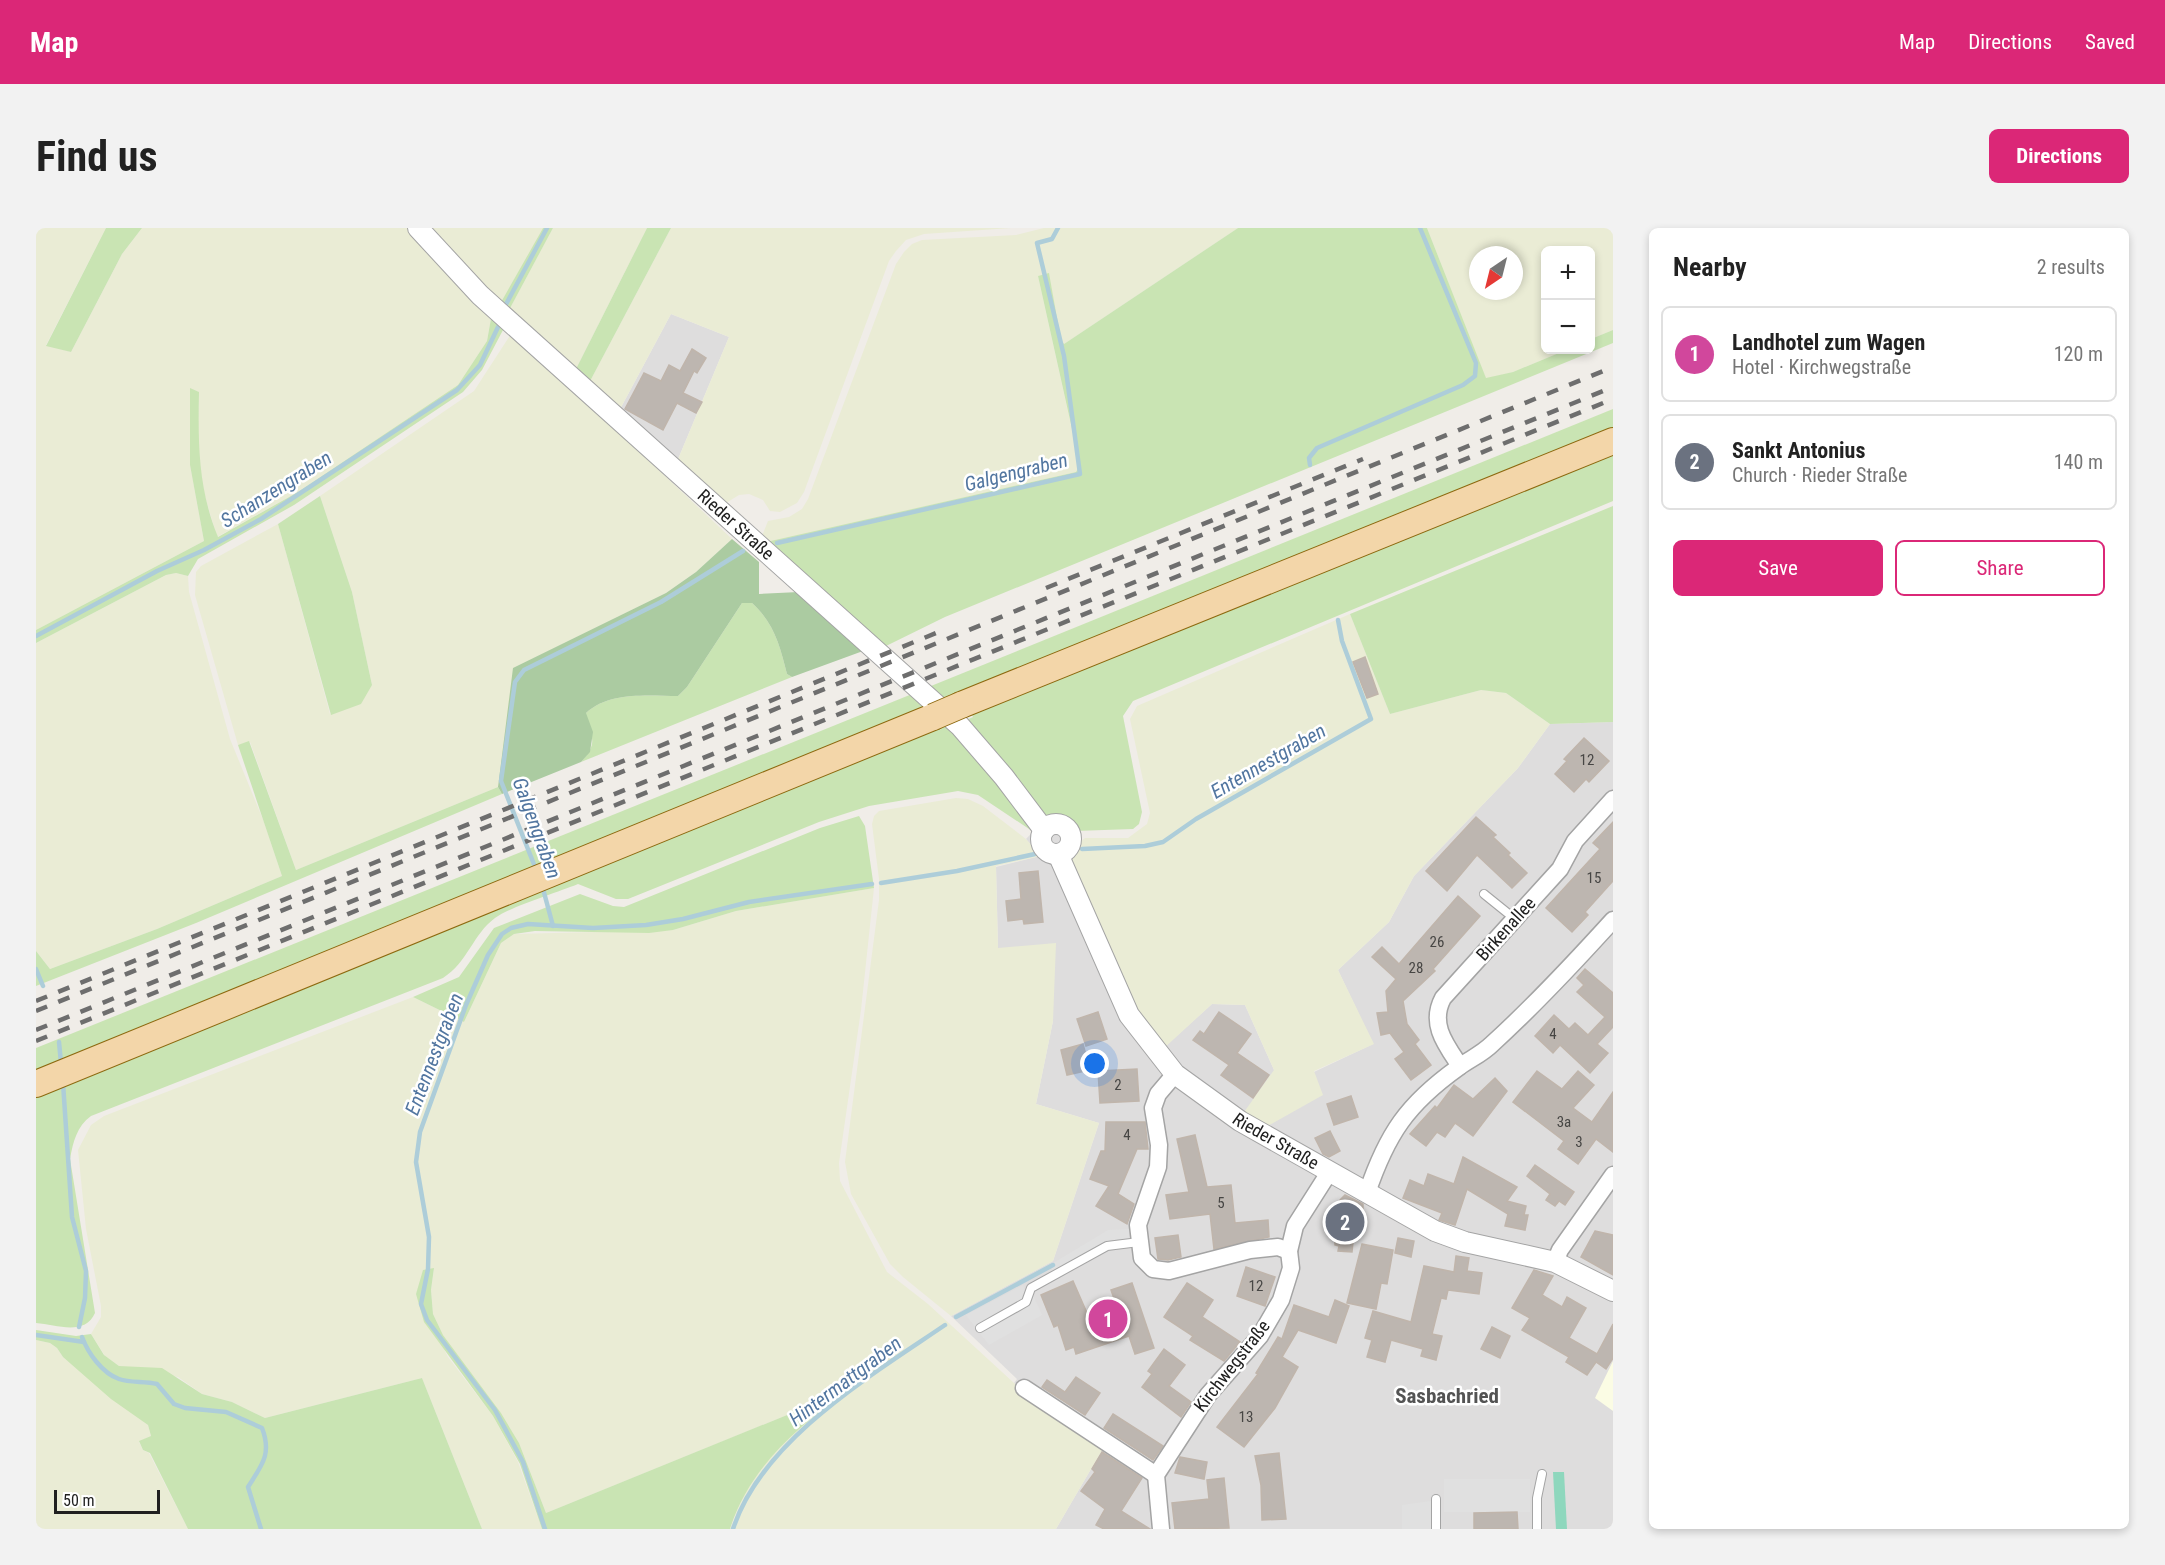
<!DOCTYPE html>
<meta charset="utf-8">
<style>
:root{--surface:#fff;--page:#f2f2f2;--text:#222;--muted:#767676;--line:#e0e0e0;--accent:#db2777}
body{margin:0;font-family:"Roboto Condensed",sans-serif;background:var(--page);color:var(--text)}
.controls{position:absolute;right:18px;top:18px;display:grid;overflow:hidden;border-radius:9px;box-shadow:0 3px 9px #0003}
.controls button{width:54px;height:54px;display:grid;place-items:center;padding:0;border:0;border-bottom:2px solid var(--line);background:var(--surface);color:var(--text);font:30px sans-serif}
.compass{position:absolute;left:1433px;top:18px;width:54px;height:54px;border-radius:50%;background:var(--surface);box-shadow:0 3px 9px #0003;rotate:215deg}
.scale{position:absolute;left:18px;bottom:15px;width:106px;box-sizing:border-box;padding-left:6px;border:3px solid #202020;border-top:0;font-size:16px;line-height:21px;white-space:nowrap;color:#202020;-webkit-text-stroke:4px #fff;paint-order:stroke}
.you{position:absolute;left:1059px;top:836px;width:21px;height:21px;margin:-15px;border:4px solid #fff;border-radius:50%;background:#1a73e8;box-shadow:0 0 0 9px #1a73e833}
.badge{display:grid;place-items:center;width:39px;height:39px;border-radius:50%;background:var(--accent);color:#fff;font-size:20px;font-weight:700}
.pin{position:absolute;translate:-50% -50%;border:3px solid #fff;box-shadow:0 2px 6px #0006}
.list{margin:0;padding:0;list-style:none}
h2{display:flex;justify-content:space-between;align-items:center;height:78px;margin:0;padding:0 24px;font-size:26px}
h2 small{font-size:20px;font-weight:400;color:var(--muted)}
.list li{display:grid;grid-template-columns:39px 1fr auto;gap:18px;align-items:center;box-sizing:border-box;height:96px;margin:0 12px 12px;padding:0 12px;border:2px solid var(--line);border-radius:9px}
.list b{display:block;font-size:22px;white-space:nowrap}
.list p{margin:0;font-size:20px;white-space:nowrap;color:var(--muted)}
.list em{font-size:20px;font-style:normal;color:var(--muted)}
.actions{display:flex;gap:12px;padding:18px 24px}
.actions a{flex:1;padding:14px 0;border:2px solid var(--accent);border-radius:9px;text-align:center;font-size:21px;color:var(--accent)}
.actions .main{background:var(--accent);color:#fff}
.map{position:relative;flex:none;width:1577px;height:1301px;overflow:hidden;border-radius:9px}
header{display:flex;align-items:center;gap:36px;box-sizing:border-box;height:84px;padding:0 30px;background:var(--accent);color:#fff}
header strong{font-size:28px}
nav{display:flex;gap:33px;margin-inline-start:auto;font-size:21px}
.intro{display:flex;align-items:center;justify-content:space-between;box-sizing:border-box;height:144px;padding:0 36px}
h1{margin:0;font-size:42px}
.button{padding:15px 27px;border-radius:9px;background:var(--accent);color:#fff;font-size:21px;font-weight:700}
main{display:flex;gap:36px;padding:0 36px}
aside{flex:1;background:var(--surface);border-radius:9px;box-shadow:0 3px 9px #0003}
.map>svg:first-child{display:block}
</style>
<header>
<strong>Map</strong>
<nav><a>Map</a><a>Directions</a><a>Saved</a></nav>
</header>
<div class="intro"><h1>Find us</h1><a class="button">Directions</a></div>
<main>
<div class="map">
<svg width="1577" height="1301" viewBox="0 0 1577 1301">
<rect width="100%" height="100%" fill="#f0ede8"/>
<g fill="#dedddd">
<path d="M635,86L693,109L640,236L582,185Z"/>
<path d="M1577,494V1301H1020L1069,1217L978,1155L981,1151L915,1088L1017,1033L1063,895L1000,876L1017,793L962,720L960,639L1004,628L990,611L1015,585L1040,597L1039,650L1126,821L1176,776L1209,777L1238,842L1278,844L1337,816L1302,742L1353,694L1378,648L1482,540L1514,496Z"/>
</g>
<path fill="#fbfce4" d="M1577,1133V1183L1559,1170Z"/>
<g fill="#eaecd5" fill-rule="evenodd">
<path d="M0,0H70L10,117L35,124L86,26L106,0H373L456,85L451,113L422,157L262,264L181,309L168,265L161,229L163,164L154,161V237L168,313L0,402Z"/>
<path d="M391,0H507L464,76Z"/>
<path d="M517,0H611L538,145L472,84Z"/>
<path d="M635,0H975L888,6L870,12L860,23L853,33L768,264L761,275L744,284L734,283L727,272L713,266L703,267L690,275L640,236L693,109L635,86L582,185L552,157Z"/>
<path d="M1008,0H1202L1028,116L1025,112L1013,46L1002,48L1044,238L1040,244L730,314L726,308L732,293L753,289L766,281L772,271L860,36L868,24L876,16L886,12L980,7Z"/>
<path d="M1391,0H1577V102L1555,111L1554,22H1510V122H1530L1477,144L1450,151ZM1442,27H1478V63H1442Z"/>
<path d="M478,106L696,311L660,344L630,365L478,440L462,559L260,642L214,514L202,517L159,367L160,344L165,338L242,296L294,486L336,457L316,364L284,268L438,163L473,109Z"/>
<path d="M140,345L152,348L153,364L194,511L228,594L246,648L121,701L14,741L0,723V415L130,347Z"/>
<path d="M1314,386L1354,486L1445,462L1470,465L1514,496L1482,540L1378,648L1353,694L1302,742L1338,816L1278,843L1287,867L1228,900L1206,887L1238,842L1209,777L1176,776L1126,822L1104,792L1039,650L1036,632L1039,618L1049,610H1092L1111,596L1114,585L1094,491L1101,478Z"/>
<path d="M920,570L932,571L947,578L990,611L1005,628L960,638L962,720L1020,715L1017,793L1000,876L1063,895L1017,1033L915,1088L867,1049L854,1036L815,966L809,934L843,672V651L836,596L838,588L843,583Z"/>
<path d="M838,660L825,782L803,935L804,953L851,1044L892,1076L978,1155L1069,1217L1020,1301H694L710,1261L734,1230L770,1193L808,1164L510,1285L483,1215L465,1185L407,1107L397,1086L395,1062L398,1041L380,1066L412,1129L457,1188L482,1234L506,1301H446L386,1150L229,1190L196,1174L166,1166L142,1149L83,1138L69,1128L55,1106L65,1089V1078L50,1001L42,922L55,897L68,888L377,769L428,794L465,715L478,706L637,702L700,683Z"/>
<path d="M0,1112L14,1115L21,1120L27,1129L112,1197L115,1208L103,1214L107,1222L113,1225L152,1301H0Z"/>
</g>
<g fill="#c9e4b3">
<path d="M70,0H106L86,26L35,124L10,118Z"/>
<path d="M507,0H517L472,84L464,76Z"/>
<path d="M611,0H635L552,157L538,145Z"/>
<path d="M1202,0H1391L1450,150L1477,144L1530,122H1554L1555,111L1577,102V115L909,389L850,418L730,314L1040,244L1044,237L1002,48L1013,45L1025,112L1028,116Z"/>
<path d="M456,85L468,97L467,102L446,142L427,164L258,277L162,331L152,348L140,345L130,347L0,415V402L168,313L154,237V160L163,164C162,216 162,260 182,309L262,264L422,157L451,113Z"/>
<path d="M1577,181V204L910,472L895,458Z"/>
<path d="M1577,223V273L1097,473L1087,488L1106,584L1103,596L1097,601L1039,603L1029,592H1011L928,493L937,489L935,485Z"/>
<path d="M284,268L316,364L336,457L325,476L295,487L242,296Z"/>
<path d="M1577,278V494L1514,496L1470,465L1445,462L1354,486L1314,386Z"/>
<path d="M706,375H716C738,395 744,418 751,446L756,449L545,534C567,510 550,507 550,485C574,463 613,468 642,468L651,459Z"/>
<path d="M881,464L895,480L0,846V820Z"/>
<path d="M914,495L949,534L999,605L942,567L922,563L833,578L783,594L592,671H580L542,656C520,665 476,678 459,690C437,706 432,734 407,750L55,888C41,898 37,914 34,931L59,1085C49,1108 21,1097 0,1095V865Z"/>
<path d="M213,513L260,642L462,559L466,566L160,695L0,758V723L14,741L121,701L246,648L202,517Z"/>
<path d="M823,588L829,598L838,660L700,683L637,702L613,705L499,703L478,706L465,715L428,794L377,769L423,749L458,700L544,666L577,678L588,679L784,600Z"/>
<path d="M398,1040L395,1062L397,1086L407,1107L465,1185L483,1215L510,1285L810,1163C761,1200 713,1240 694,1301H506L484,1236L457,1188L388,1094L380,1066L387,1042Z"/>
<path d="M0,1102L40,1108L55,1106L68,1127L83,1138L126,1140L166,1166L196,1174L229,1190L386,1150L446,1301H152L114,1225L107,1222L103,1213L115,1208L112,1197L75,1171L27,1129L21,1120L14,1115L0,1112Z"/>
</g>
<path fill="#abcba1" d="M696,311L723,334V366L763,364L827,423L756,449L751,446C744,418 738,395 716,375H706L651,459L642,468C613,468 574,463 550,485L557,504L554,524L545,534L466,566L462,559L477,440L630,365L660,344Z"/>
<path fill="#8ed7bd" d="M1517,1244H1528L1531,1301H1520Z"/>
<g fill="#e0e0e0">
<path d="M1093,1001V1011L1075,1012L1017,1044L1014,1037L1072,1002Z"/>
<path d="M987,1057L990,1064L997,1067L1006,1087L953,1117L930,1087Z"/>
<rect x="1408" y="1251" width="86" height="33"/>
<path d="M1395,1273L1398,1301H1366V1277Z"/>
</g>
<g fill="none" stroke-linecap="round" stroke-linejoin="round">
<g stroke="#adcdd9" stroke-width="4.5">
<path d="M468,80L511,0"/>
<path d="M1274,237L1273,230L1281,220L1427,157L1439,148L1440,135L1384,0"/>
<path d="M741,315L1044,246L1028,128L1001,15L1016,11L1022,0"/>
<path d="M0,408L121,343L168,322L225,291L421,162L444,137L462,99"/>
<path d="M1046,621L1109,618L1127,614L1160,591L1335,491L1306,413L1302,392"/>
<path d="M501,644L465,553L479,454L488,442L625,374L707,323"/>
<path d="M845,655L921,643L999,626"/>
<path d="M506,657L517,698"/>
<path d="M0,741L7,758"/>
<path d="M23,814L25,835"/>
<path d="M27,855L36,989L50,1043L49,1070L43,1099"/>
<path d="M920,1089L1017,1037"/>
<path d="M0,1107L48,1114"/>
<path d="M46,1109C52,1125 66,1145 83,1151C94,1155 109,1153 121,1156L138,1176L149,1180L190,1184L226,1200C236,1226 226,1237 212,1259L225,1301"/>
<path d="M509,1301L487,1234L459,1182L391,1092L385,1076L392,1041L393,1009L380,934L384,904L430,777L452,727L466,706L475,700L492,696L557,700L610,697L647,691L713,674L836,656"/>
<path d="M697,1301C726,1212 834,1148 909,1097"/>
</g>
</g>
<g fill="#bdb6b0" stroke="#c0b5ab" stroke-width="1.5">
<path d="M656,121L670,130L661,145L658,143L647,165L666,174L660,185L641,175L627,202L589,181L608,145L625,153L633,137L644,143Z"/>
<path d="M1329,429L1342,466L1331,470L1317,434Z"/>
<path d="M1548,510L1573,533L1553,554L1550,551L1538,564L1519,546L1531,533L1528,531Z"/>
<path d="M1440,589L1460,607L1457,609L1474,625L1472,627L1491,645L1476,660L1441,627L1411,663L1390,643Z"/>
<path d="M1577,594V653L1549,684L1552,687L1536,704L1510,680L1564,621L1557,615Z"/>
<path d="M1002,643L1007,694L988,696L987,691L972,693L970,673L985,671L983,645Z"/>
<path d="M1422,668L1444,688L1397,741L1399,743L1367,773L1371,796L1383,812L1379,816L1395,837L1375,852L1359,831L1368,824L1354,805L1345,807L1341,785L1352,784L1350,763L1360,751L1336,729L1346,719L1363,736Z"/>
<path d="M1549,741L1577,765V799L1561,816L1572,825L1554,845L1524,817L1517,825L1499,808L1518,787L1533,801L1539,795L1552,807L1569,789L1541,764L1548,757L1541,750Z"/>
<path d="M1062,784L1071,811L1050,818L1041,791Z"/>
<path d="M1183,784L1215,806L1201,825L1233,847L1217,870L1185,847L1193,837L1157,812L1164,803L1168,806Z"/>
<path d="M1047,816L1054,842L1031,847L1025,822Z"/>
<path d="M1101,841L1103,873L1064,875L1062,843Z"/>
<path d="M1501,843L1526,861L1542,843L1558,857L1537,880L1556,894L1577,864V924L1560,911L1542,936L1522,921L1528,913L1477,874Z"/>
<path d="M1459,850L1471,863L1437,908L1419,895L1409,909L1401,904L1390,918L1374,906L1399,878L1401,880L1418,857L1437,871Z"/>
<path d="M1315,868L1322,889L1298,897L1291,876Z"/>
<path d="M1070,894H1109L1112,921H1101L1082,966L1098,976L1091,996L1060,978L1073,958L1054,951L1065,923H1069Z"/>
<path d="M1294,903L1304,923L1293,929L1287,926L1279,910Z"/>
<path d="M1159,907L1171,959L1195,957L1199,995L1232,992L1233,1009L1178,1021L1174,986L1134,991L1130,967L1153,964L1141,911Z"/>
<path d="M1427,929L1481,959L1471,973L1490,978L1488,987H1492L1489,1002L1469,998L1472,986L1431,961L1419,997L1403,992L1406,985L1367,970L1374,952L1388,958L1392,946L1418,956Z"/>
<path d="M1499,937L1538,964L1529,977L1523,973L1519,978L1510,972L1514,966L1491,948Z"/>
<path d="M1309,967L1327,976V983H1320L1316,1024L1302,1023L1303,1018L1299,1017V1014L1301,980H1304V972Z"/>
<path d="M1559,1003L1577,1007V1047L1545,1029Z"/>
<path d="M1142,1007L1145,1029L1132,1032L1122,1031L1119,1010Z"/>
<path d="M1362,1010L1378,1013L1375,1029L1359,1025Z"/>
<path d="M1326,1016L1357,1022L1351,1056L1345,1055L1340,1081L1311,1075Z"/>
<path d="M1420,1028L1433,1030L1431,1043L1446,1045L1443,1066L1412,1062L1410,1071L1405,1070L1396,1106L1406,1108L1400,1132L1385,1128L1387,1121L1355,1112L1349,1134L1331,1129L1336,1112L1329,1110L1337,1083L1375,1094L1388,1038L1418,1044Z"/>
<path d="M1210,1039L1239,1049L1229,1078L1201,1068Z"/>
<path d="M1498,1042L1517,1048L1506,1067L1526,1079L1531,1069L1550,1080L1533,1110L1561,1126L1577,1096V1130L1570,1141L1560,1134L1551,1147L1530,1134L1533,1129L1486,1102L1494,1090L1476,1080Z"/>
<path d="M1037,1053L1051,1085L1080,1076L1075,1062L1096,1055L1118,1120L1099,1126L1093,1108L1040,1126L1038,1119L1030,1122L1022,1097L1018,1099L1005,1067Z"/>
<path d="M1151,1055L1177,1072L1166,1089L1204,1114L1188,1133L1154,1112L1157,1108L1128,1089Z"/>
<path d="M1299,1072L1313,1078L1300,1115L1262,1102L1246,1129L1262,1139L1239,1180L1208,1219L1181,1199L1222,1146L1220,1145L1242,1109L1246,1111L1258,1077L1293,1089Z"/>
<path d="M1456,1099L1474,1108L1464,1130L1445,1121Z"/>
<path d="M1128,1121L1149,1137L1133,1158L1155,1174L1145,1189L1106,1159L1116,1146L1112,1143Z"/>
<path d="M1040,1149L1064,1165L1049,1187L1006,1159L1011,1152L1029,1164Z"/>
<path d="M1077,1186L1127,1218L1117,1232L1068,1200Z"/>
<path d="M1066,1224L1106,1250L1085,1283L1114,1301H1068L1060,1297L1069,1281L1045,1263L1059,1244L1056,1241Z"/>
<path d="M1243,1225L1250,1291L1226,1292L1225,1257L1219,1228Z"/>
<path d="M1144,1229L1171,1234L1168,1251L1139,1245Z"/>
<path d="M1188,1250L1193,1300L1139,1301L1136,1275L1173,1271L1171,1252Z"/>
<path d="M1481,1284L1482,1301H1438V1285Z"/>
</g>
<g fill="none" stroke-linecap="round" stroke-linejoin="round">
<g stroke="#a4a4a4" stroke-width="10">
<g id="service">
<path d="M1448,666L1479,691"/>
<path d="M944,1100L990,1074L995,1060L1071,1018L1103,1014"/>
<path d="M1400,1271V1301"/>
<path d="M1501,1301V1270L1506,1246"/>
</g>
</g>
<g stroke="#a4a4a4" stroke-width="19">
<g id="minor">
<path d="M1424,838C1410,817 1393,796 1407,770L1524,641L1539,613L1577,571"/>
<path d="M1139,846L1122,866L1117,880L1123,917L1122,939L1102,997L1106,1030L1117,1041L1133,1043L1214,1022L1242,1019L1253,1023"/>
<path d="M1331,965C1351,906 1371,876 1423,839C1434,831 1446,826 1456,816C1499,777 1538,735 1577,692"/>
<path d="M1519,1034L1524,1022L1577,947"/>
<path d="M988,1160L1120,1247"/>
<path d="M1125,1301L1120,1247L1172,1167L1224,1108L1245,1072L1255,1040L1253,1023L1259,998L1294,943"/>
</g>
</g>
<g stroke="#a4a4a4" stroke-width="22">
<g id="tertiary">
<path id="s1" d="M382,0L444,67L924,498L968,549L1008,602"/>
<circle cx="1020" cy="611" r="15"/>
<path id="s2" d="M1022,626L1093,787L1139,846L1204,893L1399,1003L1429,1014L1519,1034L1577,1063"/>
</g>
</g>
<g stroke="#8d690f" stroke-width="28">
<g id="primary">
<path d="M925,477L1577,213"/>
<path d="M0,856L897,489"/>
</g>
</g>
<use href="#service" stroke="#fff" stroke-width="8"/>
<use href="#minor" stroke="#fff" stroke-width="16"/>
<use href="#tertiary" stroke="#fff" stroke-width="20"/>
<use href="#primary" stroke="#f3d6a9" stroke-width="26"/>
<g stroke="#6e6e6e" stroke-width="4.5" stroke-dasharray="12 12" stroke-linecap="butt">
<path d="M1010,360L1327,231"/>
<path d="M0,773L910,401"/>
<path d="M0,783L1577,139"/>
<path d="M0,802L1577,159"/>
<path d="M0,813L1577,171"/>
</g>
<g stroke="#8d690f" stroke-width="28" stroke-linecap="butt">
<path id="primary-bridge" d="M897,489L925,477"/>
</g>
<use href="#primary-bridge" stroke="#f3d6a9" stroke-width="26"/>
</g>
<g text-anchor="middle" stroke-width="5" stroke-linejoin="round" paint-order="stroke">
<g font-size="15" fill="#474644">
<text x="1551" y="537">12</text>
<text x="1558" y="655">15</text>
<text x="1401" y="719">26</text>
<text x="1380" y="745">28</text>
<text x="1517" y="811">4</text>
<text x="1082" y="862">2</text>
<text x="1528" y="899">3a</text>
<text x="1091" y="912">4</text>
<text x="1543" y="919">3</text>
<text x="1185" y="980">5</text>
<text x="1220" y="1063">12</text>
<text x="1210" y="1194">13</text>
</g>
<g font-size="18" fill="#202020" stroke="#fff">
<text dy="6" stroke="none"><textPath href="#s1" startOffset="435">Rieder Straße</textPath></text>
<text transform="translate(1470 701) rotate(-48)" y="6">Birkenallee</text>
<text dy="6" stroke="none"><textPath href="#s2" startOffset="372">Rieder Straße</textPath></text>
<text transform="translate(1196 1138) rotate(-52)" y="6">Kirchwegstraße</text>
</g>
<g font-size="20" font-style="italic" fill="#5276a0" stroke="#fff">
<text transform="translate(980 244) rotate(-14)" y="7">Galgengraben</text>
<text transform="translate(240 261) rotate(-32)" y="7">Schanzengraben</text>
<text transform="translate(1232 533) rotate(-30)" y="7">Entennestgraben</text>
<text transform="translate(501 600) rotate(70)" y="7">Galgengraben</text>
<text transform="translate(398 826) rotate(-69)" y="7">Entennestgraben</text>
<text transform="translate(809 1153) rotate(-37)" y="7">Hintermattgraben</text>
</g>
<g font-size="21" font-weight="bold" fill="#535353" stroke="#fff">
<text x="1411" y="1175">Sasbachried</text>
</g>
</g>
</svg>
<div class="controls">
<button>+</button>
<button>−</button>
</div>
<svg class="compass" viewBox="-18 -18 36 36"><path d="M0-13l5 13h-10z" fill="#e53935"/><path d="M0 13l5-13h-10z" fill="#767676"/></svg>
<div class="scale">50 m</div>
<div class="you"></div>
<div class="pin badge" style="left:1072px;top:1091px;background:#d1479c">1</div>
<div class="pin badge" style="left:1309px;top:994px;background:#6b7280">2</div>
</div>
<aside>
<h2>Nearby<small>2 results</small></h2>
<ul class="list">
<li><span class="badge" style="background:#d1479c">1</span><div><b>Landhotel zum Wagen</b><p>Hotel · Kirchwegstraße</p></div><em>120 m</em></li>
<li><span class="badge" style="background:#6b7280">2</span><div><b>Sankt Antonius</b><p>Church · Rieder Straße</p></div><em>140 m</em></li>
</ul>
<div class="actions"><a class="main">Save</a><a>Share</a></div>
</aside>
</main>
